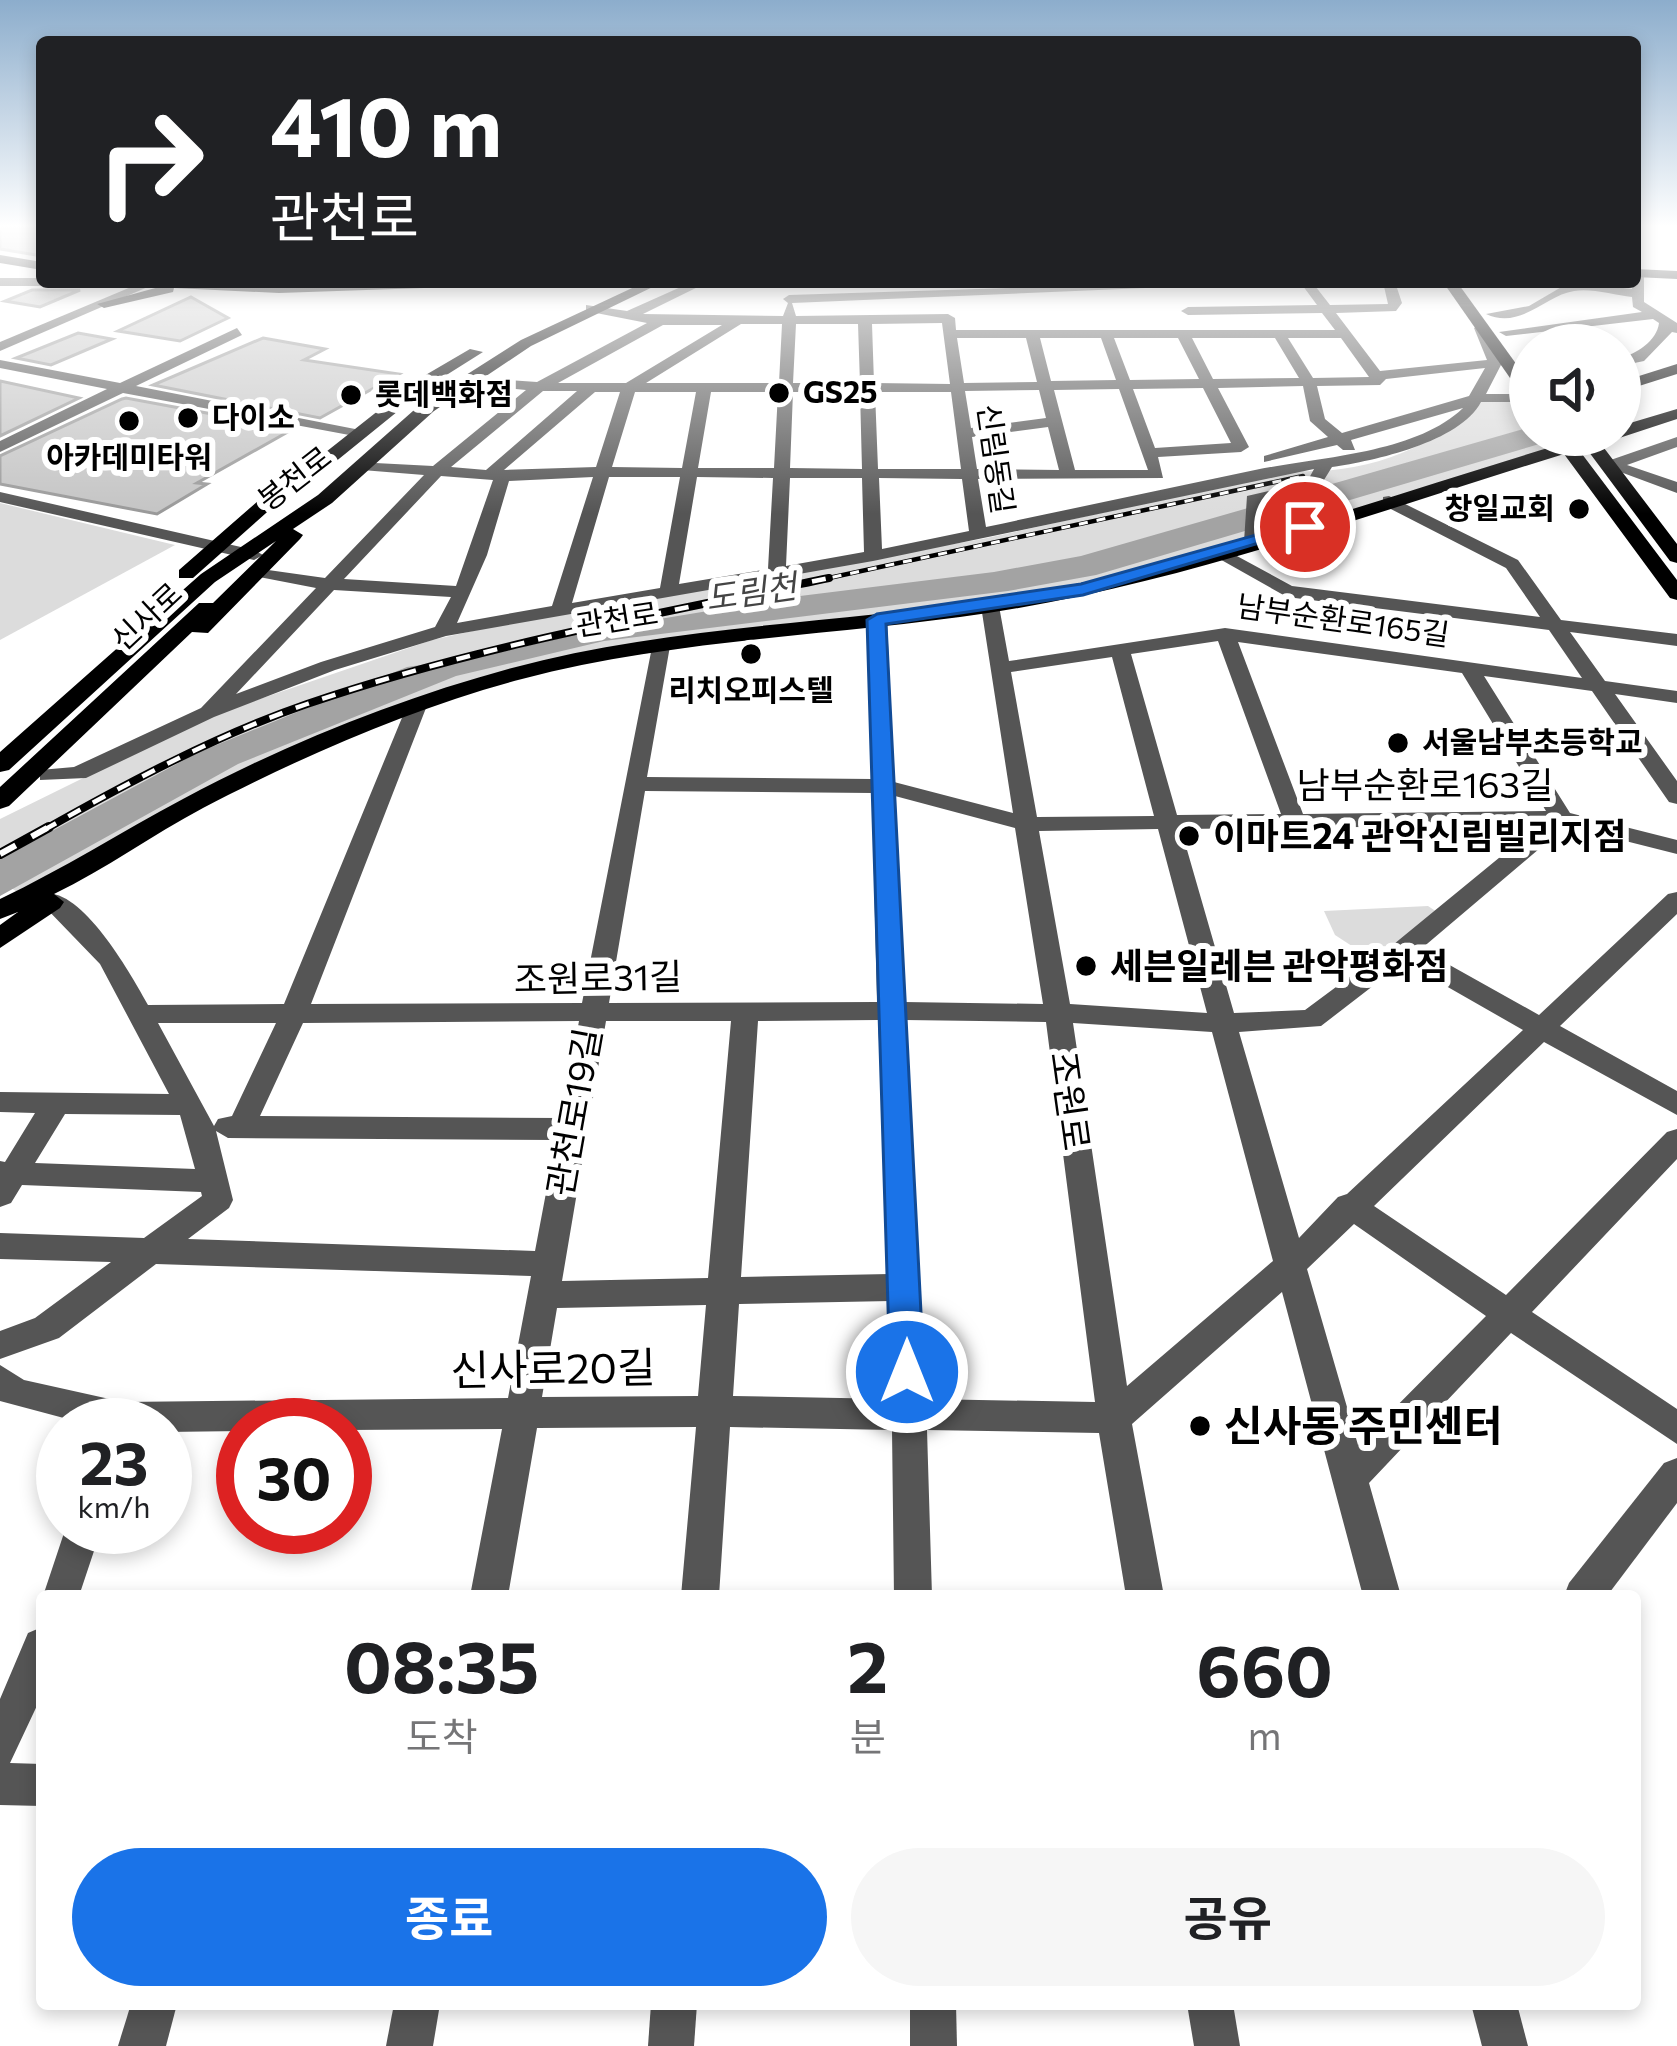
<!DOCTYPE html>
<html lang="ko">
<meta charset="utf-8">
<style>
body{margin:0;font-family:Commissioner,"Noto Sans KR",sans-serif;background:#f6f6f6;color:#202124;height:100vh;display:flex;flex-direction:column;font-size:45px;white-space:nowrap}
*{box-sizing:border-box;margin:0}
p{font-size:39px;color:#757577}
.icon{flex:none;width:66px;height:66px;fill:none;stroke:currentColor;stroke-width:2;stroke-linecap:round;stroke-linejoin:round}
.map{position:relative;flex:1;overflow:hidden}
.panel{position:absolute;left:36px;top:1590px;width:1605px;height:420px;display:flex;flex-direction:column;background:#fff;border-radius:12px;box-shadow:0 6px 18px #0003}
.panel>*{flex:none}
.guide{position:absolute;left:36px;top:36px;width:1605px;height:252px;border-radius:12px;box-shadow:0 6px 18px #0003;background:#202124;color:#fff;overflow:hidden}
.tools{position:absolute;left:1509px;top:324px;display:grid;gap:24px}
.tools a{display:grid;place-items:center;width:132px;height:132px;border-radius:50%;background:#fff;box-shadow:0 6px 18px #0003;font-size:60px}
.speed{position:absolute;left:36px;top:1398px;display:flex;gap:24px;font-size:60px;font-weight:700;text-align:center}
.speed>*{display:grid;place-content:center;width:156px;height:156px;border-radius:50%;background:#fff;box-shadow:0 6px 18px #0003;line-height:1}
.speed small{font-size:30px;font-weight:400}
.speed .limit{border:18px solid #d22;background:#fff;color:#111}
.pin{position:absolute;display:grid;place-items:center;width:102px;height:102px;color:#fff;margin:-51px;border:6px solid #fff;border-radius:50%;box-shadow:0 3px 12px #0007}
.me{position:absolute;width:132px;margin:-66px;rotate:0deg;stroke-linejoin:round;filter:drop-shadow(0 0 9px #0008)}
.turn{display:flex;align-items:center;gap:42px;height:252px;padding:0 36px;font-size:54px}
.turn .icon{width:156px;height:156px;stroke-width:2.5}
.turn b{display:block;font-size:84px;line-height:102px}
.eta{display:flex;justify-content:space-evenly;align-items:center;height:204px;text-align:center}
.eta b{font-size:72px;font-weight:700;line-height:84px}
.cta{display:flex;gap:24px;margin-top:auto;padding:24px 36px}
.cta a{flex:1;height:138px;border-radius:72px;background:#1a73e8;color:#fff;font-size:48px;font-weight:700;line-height:138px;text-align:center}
.cta a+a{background:#f6f6f6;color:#202124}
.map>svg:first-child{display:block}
</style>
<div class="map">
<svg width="1677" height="2046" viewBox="0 0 1677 2046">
<rect width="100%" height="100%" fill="#fff"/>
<g fill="#dcdcdc">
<path d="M 1482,400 L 1530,400 L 1530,435 L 1605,435 L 1127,577 L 981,604 L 506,674 L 193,800 L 38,905 L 0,881 L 0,819 L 207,717 L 432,640 L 559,612 L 982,539 L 1294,471 C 1366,474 1431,450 1482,400 Z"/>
<path d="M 0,503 L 175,545 L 0,640 Z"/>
<path d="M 1428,906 L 1437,912 L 1378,963 L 1335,935 L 1324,911 Z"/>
</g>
<path fill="#a3a3a3" d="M 1530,427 L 1530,435 L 1570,435 L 1096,575 L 1008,591 L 604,641 L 456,676 L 238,764 L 0,896 L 0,859 L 197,753 L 407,667 L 484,656 L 599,629 L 792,597 L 994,572 L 1081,556 Z"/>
<g fill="#c4c4c4" stroke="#999" stroke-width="3">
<path d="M 0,227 L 42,227 L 42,256 L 0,249 Z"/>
<path d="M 32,290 L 80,290 L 40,307 L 5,301 Z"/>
<path d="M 191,297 L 228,318 L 180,341 L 118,331 Z"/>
<path d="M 78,333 L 112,339 L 51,365 L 16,358 Z"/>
<path d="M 263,338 L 325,349 L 304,360 L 399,374 L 320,418 L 153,385 Z"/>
<path d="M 0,381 L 79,398 L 0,436 Z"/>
<path d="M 122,399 L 126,398 L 293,429 L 197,483 L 207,484 L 157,514 L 0,484 L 0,456 Z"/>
</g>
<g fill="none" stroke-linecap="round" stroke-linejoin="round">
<g fill="#555" fill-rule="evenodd">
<path d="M 1635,270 L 1644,273 L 1644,302 L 1677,323 L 1677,333 L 1672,332 L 1644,361 L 1620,366 L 1620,358 C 1636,354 1657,341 1659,323 L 1653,319 L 1506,336 L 1499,332 L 1642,312 L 1633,307 L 1632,297 C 1615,295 1591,288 1574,291 C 1546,295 1521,330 1486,314 L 1529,306 L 1570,282 L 1632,289 Z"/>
<path d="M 0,278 L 42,278 L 42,282 L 111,282 L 105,286 L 0,286 Z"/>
<path d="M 143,282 L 157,283 L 0,351 L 0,342 Z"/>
<path d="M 692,282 L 708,282 L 643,314 L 783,316 L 788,303 L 783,299 L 789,295 L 1198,282 L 1192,286 L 792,303 L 796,316 L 948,314 L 955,318 L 956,330 L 1335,330 L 1322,313 L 1188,315 L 1181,311 L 1188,307 L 1317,305 L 1300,282 L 1312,282 L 1330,305 L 1388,304 L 1383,282 L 1395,282 L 1402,303 L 1396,311 L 1336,313 L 1380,371 L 1487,360 L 1474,328 L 1481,324 L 1488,328 L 1502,363 L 1486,394 L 1530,394 L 1530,402 L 1481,402 C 1460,442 1374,461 1332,467 L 1319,488 L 1261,503 L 1259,546 L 1244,542 L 1247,496 L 1307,482 L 1314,469 L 873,561 L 446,636 L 335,670 L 214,717 L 86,778 L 40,780 L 40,770 L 74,767 L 201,708 L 316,588 L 254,576 L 254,568 L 325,578 L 424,475 L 362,470 L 354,465 L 356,462 L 433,466 L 526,390 L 465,384 L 460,383 L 460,377 L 537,382 L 647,323 L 586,311 L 586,305 L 627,311 ZM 942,323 L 950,384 L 874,383 L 872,324 ZM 741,324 L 782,324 L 779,383 L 646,383 ZM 796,324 L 858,324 L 860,383 L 793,383 ZM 663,325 L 722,325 L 626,383 L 558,383 ZM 957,338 L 1026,338 L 1037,382 L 964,383 ZM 1040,338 L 1101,338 L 1116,380 L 1051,381 ZM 1114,338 L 1178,338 L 1199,379 L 1130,380 ZM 1192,338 L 1275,338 L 1299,378 L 1213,379 ZM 1288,338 L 1341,338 L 1369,377 L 1313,378 ZM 1485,368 L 1469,396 L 1342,433 L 1325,419 L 1317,386 L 1380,385 L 1386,379 ZM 1303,386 L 1310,421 L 1328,437 L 1264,456 L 1264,462 L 1337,445 L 1343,450 L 1355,450 L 1351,440 L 1463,408 C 1415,454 1318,457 1255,470 C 1165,489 1075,508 986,527 L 978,479 L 1163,478 L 1158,457 L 1241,452 L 1249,447 L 1218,388 ZM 1203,388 L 1231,443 L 1155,448 L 1133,389 ZM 1119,389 L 1148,470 L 1075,470 L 1054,390 ZM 1039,390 L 1046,418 L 971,428 L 965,391 ZM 543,391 L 577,391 L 486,470 L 451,467 ZM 595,392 L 620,392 L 596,467 L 504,470 ZM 635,392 L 696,392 L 682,468 L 612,467 ZM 711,392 L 778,392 L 774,468 L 698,468 ZM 793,392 L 860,392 L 862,469 L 790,468 ZM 875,392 L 951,392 L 961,469 L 878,469 ZM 1048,427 L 1059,470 L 977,469 L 972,437 ZM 441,476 L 493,480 L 456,586 L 344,579 ZM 593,477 L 552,606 L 457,623 L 487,555 L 509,481 ZM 609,477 L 680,477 L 660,588 L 572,603 ZM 697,477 L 773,478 L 768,569 L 679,584 ZM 790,478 L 862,478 L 864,552 L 786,566 ZM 879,478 L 962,479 L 969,531 L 882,549 ZM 334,590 L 451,597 L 435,627 L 321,662 L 236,694 Z"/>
<path d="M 237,328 L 242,335 L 136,386 L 355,429 L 363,434 L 360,437 L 123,393 L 0,452 L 0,441 L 107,389 L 0,368 L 0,360 L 120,383 Z"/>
<path d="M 1677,437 L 1677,447 L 1627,465 L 1677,482 L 1677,493 L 1599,464 Z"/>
<path d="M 0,492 L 254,550 L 263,555 L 254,560 L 0,502 Z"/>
<path d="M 1389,496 L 1518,560 L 1561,620 L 1677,634 L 1677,646 L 1570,632 L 1605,681 L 1677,691 L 1677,703 L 1615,694 L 1677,781 L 1677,804 L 1669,802 L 1592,691 L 1484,676 L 1570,813 L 1677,840 L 1677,854 L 1566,826 L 1421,949 L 1539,1015 L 1668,894 L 1677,892 L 1677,914 L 1560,1026 L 1677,1091 L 1677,1115 L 1544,1042 L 1374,1206 L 1506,1295 L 1667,1132 L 1677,1129 L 1677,1159 L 1532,1312 L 1677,1409 L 1677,1444 L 1511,1333 L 1369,1483 L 1401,1596 L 1363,1596 L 1282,1292 L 1132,1424 L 1164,1596 L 1126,1596 L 1099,1433 L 927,1430 L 932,1596 L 894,1596 L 892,1430 L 730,1427 L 719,1596 L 681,1596 L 696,1427 L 537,1428 L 508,1596 L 470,1596 L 502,1429 L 345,1430 L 345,1425 L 243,1425 L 243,1431 L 165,1432 L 165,1425 L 90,1425 L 0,1401 L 0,1365 L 24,1380 L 123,1402 L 508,1398 L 531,1276 L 156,1264 L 59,1338 L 0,1359 L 0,1331 L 35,1318 L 111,1262 L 0,1259 L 0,1233 L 144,1238 L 202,1196 L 201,1192 L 22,1185 L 11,1203 L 0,1207 L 0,1161 L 5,1162 L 35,1113 L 0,1112 L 0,1092 L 169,1094 L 100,964 L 44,906 L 41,900 L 44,894 C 82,887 132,976 148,1005 L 284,1004 L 406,708 L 416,702 L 426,708 L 311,1004 L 582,1003 L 653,642 L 670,646 L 647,777 L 872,779 L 867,620 L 877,614 L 887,620 L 894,782 L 1013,813 L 981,606 L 990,600 L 999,606 L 1009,661 L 1225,628 L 1582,678 L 1549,630 L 1287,597 L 1209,553 L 1224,549 L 1292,586 L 1540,617 L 1506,568 L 1383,505 L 1383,497 ZM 1218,641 L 1281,814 L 1177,815 L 1131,654 ZM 1238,642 L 1462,673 L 1546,811 L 1303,814 ZM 1112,657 L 1154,816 L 1037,817 L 1011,672 ZM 645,791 L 872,793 L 877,1002 L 609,1003 ZM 895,796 L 1015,828 L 1043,1004 L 904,1002 ZM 1539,825 L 1394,944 L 1305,1010 L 1234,1013 L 1181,829 ZM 1158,829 L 1207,1013 L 1070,1004 L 1039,831 ZM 1404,962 L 1523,1030 L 1347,1194 L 1338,1197 L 1299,1238 L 1239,1032 L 1321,1026 ZM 878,1020 L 890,1274 L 741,1277 L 758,1021 ZM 905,1020 L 1046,1022 L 1095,1402 L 926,1399 ZM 579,1021 L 561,1118 L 260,1116 L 303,1023 ZM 606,1021 L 731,1021 L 708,1278 L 562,1281 ZM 158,1023 L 276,1023 L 232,1116 L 218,1119 L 214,1126 ZM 1073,1023 L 1212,1032 L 1273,1261 L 1127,1386 ZM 65,1114 L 180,1115 L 195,1169 L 35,1163 ZM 216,1131 L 228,1138 L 556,1140 L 535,1251 L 188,1239 L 229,1208 L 233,1200 ZM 1354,1224 L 1486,1316 L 1358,1445 L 1307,1269 ZM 891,1301 L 892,1399 L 733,1396 L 739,1304 ZM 706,1305 L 698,1396 L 542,1397 L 557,1308 Z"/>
<path d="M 1677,1458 L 1677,1503 L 1607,1596 L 1564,1596 L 1569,1583 L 1664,1463 Z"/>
<path d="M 66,1527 L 102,1527 L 79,1596 L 42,1599 Z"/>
<path d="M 42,1627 L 42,1695 L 10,1763 L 42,1764 L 42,1806 L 0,1805 L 0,1699 L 28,1633 Z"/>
<path d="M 131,2004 L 177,2004 L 166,2046 L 118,2046 Z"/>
<path d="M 394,2004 L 440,2004 L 433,2046 L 386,2046 Z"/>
<path d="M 651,2004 L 697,2004 L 694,2046 L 648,2046 Z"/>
<path d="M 910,2004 L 956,2004 L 957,2046 L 910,2046 Z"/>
<path d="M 1187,2004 L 1233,2004 L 1240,2046 L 1194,2046 Z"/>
<path d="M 1471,2004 L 1517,2004 L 1528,2046 L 1482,2046 Z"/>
</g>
<g fill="#000" fill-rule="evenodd">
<path d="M 0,255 L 42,262 L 42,270 L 0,263 Z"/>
<path d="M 1635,269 L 1677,271 L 1677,279 L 1635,277 Z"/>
<path d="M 136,282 L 489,282 L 482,286 L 279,293 L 174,288 L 173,292 L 104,308 L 97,304 L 159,287 Z"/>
<path d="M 645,282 L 663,282 L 531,346 L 434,411 L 332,503 L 293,529 L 303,535 L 300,539 L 208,633 L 192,632 L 9,806 L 0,809 L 0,787 L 199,603 L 213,603 L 276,541 L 215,582 L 9,770 L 0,772 L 0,752 L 201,574 L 318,495 L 422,403 L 521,340 Z"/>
<path d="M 1443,282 L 1457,282 L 1530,383 L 1530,400 L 1524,398 Z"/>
<path d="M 470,349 L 483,352 L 429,386 L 324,471 L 302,481 L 193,578 L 179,578 L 179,570 L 290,473 L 312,463 L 417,380 Z"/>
<path d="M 1677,364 L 1677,374 L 1620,392 L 1620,382 Z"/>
<path d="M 1677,409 L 1677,419 L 1601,444 L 1677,544 L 1677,563 L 1670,561 L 1586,448 L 1579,450 L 1677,580 L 1677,600 L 1670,598 L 1564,454 C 1375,512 1184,583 988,613 C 834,636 674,639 522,679 C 416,707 300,757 203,808 C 152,835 106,869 54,894 L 64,902 L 60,908 L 0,948 L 0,925 L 18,912 L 0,919 L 0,899 C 63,869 121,832 183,799 C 285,744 401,698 512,668 C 667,626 831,624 988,600 C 1182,571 1370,501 1558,445 L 1550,435 L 1568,435 L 1572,441 L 1579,439 L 1576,435 L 1620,435 L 1620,426 Z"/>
</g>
<g stroke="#000" stroke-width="4.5">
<path id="rail-far2" d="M 815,581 L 1303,476"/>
</g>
<g stroke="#000" stroke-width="8">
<path id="rail-far1" d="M 44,830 C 127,783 217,735 307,704 C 476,646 654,615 829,578"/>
</g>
<g stroke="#000" stroke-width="10">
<path id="rail" d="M 0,854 L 49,827"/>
</g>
<use href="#rail-far2" stroke="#fff" stroke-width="3" stroke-dasharray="9" stroke-linecap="butt"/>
<use href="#rail-far1" stroke="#fff" stroke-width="4.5" stroke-dasharray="14" stroke-linecap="butt"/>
<use href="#rail" stroke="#fff" stroke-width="6" stroke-dasharray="18" stroke-linecap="butt"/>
</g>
<linearGradient id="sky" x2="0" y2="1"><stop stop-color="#8cadcc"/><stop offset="0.44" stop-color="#fff"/><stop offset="1" stop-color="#fff" stop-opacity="0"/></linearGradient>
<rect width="1677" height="514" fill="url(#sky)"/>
<path fill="#1a73e8" stroke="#114b97" stroke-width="3" d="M 1299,523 L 1313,527 L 1083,595 L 886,624 L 924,1372 L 919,1382 L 907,1387 L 895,1382 L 890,1372 L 867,620 L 877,614 L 1081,584 Z"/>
<g fill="#000" stroke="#fff" stroke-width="4.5">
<circle cx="779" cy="393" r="12"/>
<circle cx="351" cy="395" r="12"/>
<circle cx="188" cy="418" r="12"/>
<circle cx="129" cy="421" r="12"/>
<circle cx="1579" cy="509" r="12"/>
<circle cx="751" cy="654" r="12"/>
<circle cx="1398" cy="743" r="12"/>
<circle cx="1189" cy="836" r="12"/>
<circle cx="1086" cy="966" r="12"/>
<circle cx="1200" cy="1426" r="12"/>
</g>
<g text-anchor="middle" stroke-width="12" stroke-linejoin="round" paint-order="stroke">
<g font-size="30" font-weight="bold" fill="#000" stroke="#fff" text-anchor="start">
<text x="803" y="403">GS25</text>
<text x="375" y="405">롯데백화점</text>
<text x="212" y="428">다이소</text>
<text x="129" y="468" text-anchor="middle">아카데미타워</text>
<text x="1555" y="519" text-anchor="end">창일교회</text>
<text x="751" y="701" text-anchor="middle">리치오피스텔</text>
<text x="1422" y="753">서울남부초등학교</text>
</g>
<g font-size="30" fill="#000" stroke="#fff">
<text transform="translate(995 459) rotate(82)" y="10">신림동길</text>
<text transform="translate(295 479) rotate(-38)" y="10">봉천로</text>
<text transform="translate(147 617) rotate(-43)" y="10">신사로</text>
<text transform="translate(617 620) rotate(-9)" y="10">관천로</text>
<text transform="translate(1343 621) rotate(8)" y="10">남부순환로165길</text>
</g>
<g font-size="33" font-style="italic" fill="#444" stroke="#fff">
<text transform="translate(751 592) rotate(-8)" y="12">도림천</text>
</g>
<g font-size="36" fill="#000" stroke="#fff">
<text x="1425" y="798">남부순환로163길</text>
<text transform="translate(598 978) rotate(-1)" y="13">조원로31길</text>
<text transform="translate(1070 1101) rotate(82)" y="13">조원로</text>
<text transform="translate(574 1112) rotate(-80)" y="13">관천로19길</text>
</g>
<g font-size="36" font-weight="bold" fill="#000" stroke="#fff" text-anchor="start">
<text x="1213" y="849">이마트24 관악신림빌리지점</text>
<text x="1110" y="979">세븐일레븐 관악평화점</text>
</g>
<g font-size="42" fill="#000" stroke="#fff">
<text transform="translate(553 1369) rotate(-1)" y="15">신사로20길</text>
</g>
<g font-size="42" font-weight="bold" fill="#000" stroke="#fff" text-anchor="start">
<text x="1224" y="1441">신사동 주민센터</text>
</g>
</g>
</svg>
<div class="tools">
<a><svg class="icon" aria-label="sound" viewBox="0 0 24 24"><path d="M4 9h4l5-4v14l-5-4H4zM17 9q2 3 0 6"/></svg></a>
</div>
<div class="speed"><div>23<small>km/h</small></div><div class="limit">30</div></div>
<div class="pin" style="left:1305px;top:527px;background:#d93025"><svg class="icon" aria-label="arrive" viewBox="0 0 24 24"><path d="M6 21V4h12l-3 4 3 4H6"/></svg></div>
<svg class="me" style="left:907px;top:1372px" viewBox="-20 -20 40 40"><circle r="17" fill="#1a73e8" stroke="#fff" stroke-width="3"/><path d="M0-11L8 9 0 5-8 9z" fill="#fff"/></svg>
<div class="guide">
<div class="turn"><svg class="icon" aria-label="right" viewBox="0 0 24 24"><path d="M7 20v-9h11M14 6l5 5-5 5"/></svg><div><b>410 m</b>관천로</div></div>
</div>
<section class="panel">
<div class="eta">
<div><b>08:35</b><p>도착</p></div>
<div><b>2</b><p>분</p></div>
<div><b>660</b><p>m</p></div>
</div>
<div class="cta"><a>종료</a><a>공유</a></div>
</section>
</div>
